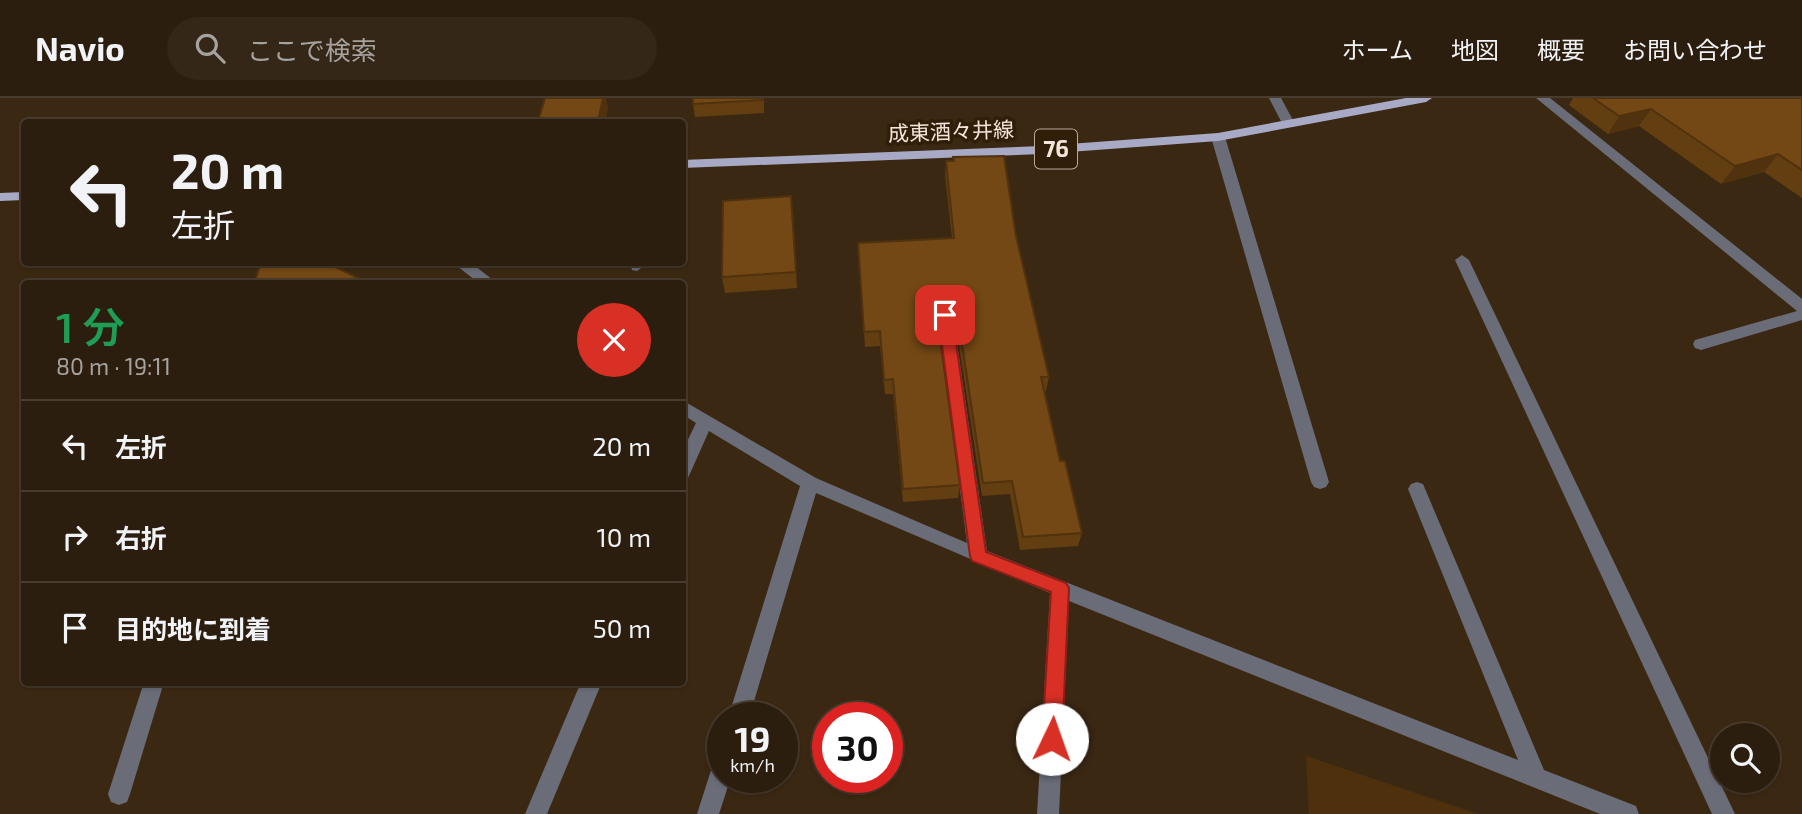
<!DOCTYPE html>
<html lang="ja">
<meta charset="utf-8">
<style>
body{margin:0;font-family:"Exo 2","Noto Sans JP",sans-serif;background:#342717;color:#f1f3f6;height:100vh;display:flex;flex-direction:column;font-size:26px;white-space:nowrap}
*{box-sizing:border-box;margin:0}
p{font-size:23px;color:#a6a29e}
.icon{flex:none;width:38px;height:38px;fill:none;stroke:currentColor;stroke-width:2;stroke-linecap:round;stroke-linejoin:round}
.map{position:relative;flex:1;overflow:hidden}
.side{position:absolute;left:21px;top:182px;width:665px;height:406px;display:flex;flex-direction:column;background:#2c1e0e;border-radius:7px;box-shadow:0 2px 5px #0004,0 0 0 2px #483c2e}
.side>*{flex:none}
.top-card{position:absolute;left:21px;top:21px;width:665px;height:147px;border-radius:7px;box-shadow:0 2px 5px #0004,0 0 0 2px #483c2e;background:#2c1e0e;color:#f1f3f6;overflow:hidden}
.fabs{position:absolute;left:1710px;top:625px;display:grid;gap:14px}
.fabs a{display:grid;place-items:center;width:70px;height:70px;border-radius:50%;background:#2c1e0e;box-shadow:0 2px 5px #0004,0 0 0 2px #483c2e;font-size:35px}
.speed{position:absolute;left:707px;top:604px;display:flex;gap:14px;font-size:35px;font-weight:700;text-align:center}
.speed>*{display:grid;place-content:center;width:91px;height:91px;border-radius:50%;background:#2c1e0e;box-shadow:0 2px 5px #0004,0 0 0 2px #483c2e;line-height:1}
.speed small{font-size:18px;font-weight:400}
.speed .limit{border:10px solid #d22;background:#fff;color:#111}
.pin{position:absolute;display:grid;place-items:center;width:60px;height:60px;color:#fff;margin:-30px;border-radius:14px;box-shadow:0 4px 10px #0006}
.me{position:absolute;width:77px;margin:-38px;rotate:3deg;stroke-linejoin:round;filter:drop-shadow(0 0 5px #0008)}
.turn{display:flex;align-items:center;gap:24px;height:147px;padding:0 35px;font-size:32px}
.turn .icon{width:91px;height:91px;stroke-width:2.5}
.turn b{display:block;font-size:49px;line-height:60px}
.round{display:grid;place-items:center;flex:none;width:74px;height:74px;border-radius:37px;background:#342717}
.headline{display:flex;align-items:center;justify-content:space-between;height:119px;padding:0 35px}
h1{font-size:42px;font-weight:600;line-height:52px;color:#1e9e55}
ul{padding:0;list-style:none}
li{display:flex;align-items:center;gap:21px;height:91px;padding:0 35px;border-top:2px solid #483c2e}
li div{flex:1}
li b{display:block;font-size:26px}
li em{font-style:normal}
header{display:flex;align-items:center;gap:42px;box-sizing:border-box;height:98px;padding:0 35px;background:#2c1e0e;border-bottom:2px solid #483c2e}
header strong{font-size:33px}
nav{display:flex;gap:38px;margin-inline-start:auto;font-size:24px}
.search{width:490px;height:63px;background:#342717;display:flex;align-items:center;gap:18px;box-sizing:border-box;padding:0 24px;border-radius:38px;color:#a6a29e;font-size:26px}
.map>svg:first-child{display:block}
</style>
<header>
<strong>Navio</strong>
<div class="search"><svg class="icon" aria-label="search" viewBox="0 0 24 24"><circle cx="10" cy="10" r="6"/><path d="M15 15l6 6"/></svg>ここで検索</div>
<nav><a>ホーム</a><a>地図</a><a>概要</a><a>お問い合わせ</a></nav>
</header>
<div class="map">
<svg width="1802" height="716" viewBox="0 0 1802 716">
<rect width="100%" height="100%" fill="#3b2813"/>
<path fill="#4f300d" d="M 1306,658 L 1478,716 L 1309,716 Z"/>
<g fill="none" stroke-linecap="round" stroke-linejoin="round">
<g fill="#6a6c78" fill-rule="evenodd">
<path d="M 1269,0 L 1281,0 L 1295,26 L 1294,29 L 1284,29 Z"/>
<path d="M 1536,0 L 1550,0 L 1802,201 L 1802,222 L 1701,252 L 1695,250 L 1693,246 L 1695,242 L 1797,213 Z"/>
<path d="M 1218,35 L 1225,39 L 1329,384 L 1326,389 L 1320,391 L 1314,389 L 1311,384 L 1211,39 Z"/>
<path d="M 1462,157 L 1469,162 L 1735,716 L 1712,716 L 1455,162 Z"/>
<path d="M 452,164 L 470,164 L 498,186 L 480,186 Z"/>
<path d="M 630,164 L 644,164 L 644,168 L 637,173 L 632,172 Z"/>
<path d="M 945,212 L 953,217 L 987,453 L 1518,662 L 1408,391 L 1411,386 L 1417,384 L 1423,386 L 1544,672 L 1636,708 L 1639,716 L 1600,716 L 1069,503 L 1059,716 L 1037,716 L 1050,495 L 816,395 L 749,620 L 728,620 L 800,388 L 709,333 L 688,380 L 682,382 L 682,354 L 696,325 L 682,316 L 682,302 L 816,380 L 967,445 L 937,217 Z"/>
<path d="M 144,584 L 164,584 L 130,696 L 127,704 L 119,707 L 111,704 L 108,696 Z"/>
<path d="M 581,584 L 602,584 L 547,716 L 525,716 Z"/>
<path d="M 723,657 L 723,679 L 731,679 L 719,716 L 697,716 L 715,660 Z"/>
</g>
<g fill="#a8aac5" fill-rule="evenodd">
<path d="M 1406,0 L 1432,0 L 1426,4 L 1218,43 L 1042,56 L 682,70 L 682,62 L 1042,48 L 1218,35 Z"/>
<path d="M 24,94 L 24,102 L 0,103 L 0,95 Z"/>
</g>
</g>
<g fill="#633e11">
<path d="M 764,0 L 764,15 L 695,19 L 693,6 Z"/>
<path d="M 1573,0 L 1802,0 L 1802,100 L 1764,74 L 1721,86 L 1639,28 L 1608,36 L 1569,7 Z"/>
<path d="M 953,59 L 1016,138 L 1049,279 L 1046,293 L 1044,293 L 1060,363 L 1082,435 L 1078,448 L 1020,452 L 1010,396 L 982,398 L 954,215 L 944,210 L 937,216 L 960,387 L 958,400 L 903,404 L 893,296 L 885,296 L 880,248 L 865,249 L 858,145 L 952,140 L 945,77 L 946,63 L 953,63 Z"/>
<path d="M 793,114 L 797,190 L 725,195 L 722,179 Z"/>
</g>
<g fill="#50320e">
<path d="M 603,0 L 606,0 L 608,9 L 606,24 L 598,24 Z"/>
<path d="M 1651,11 L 1639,28 L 1608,36 L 1619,18 Z"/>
<path d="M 1778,56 L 1764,74 L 1721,86 L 1735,68 Z"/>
<path d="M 791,98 L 793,114 L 797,190 L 796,174 Z"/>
<path d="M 944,195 L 944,210 L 934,217 L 935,203 Z"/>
</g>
<g fill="#734814" stroke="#50320e" stroke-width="2">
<path d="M 545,0 L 603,0 L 598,24 L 538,24 Z"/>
<path d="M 693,0 L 762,0 L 763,2 L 693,6 Z"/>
<path d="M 1593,0 L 1802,0 L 1802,72 L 1778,56 L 1735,68 L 1651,11 L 1619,18 Z"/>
<path d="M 1004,58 L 1016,138 L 1049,279 L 1041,279 L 1060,363 L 1065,363 L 1082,435 L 1023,439 L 1012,383 L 983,385 L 955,200 L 944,195 L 935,203 L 960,387 L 903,391 L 893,281 L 884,282 L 880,233 L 864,234 L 858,145 L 954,140 L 946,63 L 954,63 L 953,59 Z"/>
<path d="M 791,98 L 796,174 L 722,179 L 723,103 Z"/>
<path d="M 261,164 L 325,164 L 370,186 L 254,186 Z"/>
</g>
<path fill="#d93025" stroke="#8d1f18" stroke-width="2" d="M 945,212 L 952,217 L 986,454 L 1066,485 L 1069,490 L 1062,641 L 1059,647 L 1052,650 L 1045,647 L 1042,641 L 1051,494 L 972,463 L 970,458 L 938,217 Z"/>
<g text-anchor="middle" stroke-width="7" stroke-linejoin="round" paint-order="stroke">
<g font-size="21" fill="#f3e5d9" stroke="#311e09">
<text transform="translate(951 34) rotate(-2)" y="7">成東酒々井線</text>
</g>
<rect fill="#311e09" stroke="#b9a99b" stroke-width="2" x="1035" y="31.5" width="42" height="39" rx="5"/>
<g font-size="23" font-weight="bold" fill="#f3e5d9">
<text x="1056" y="59">76</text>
</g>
</g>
</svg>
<div class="fabs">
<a><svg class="icon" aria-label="search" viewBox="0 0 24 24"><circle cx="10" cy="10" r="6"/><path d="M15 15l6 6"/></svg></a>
</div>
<div class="speed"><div>19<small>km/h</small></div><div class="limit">30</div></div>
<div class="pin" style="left:945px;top:217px;background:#d93025"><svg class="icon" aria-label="arrive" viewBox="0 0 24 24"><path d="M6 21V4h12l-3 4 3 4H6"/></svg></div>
<svg class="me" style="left:1052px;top:641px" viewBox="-20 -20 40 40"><circle r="19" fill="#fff"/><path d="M0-13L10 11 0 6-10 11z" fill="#d93025"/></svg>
<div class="top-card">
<div class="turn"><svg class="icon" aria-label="left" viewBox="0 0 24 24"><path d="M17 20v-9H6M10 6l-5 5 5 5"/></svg><div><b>20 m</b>左折</div></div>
</div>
<section class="side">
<div class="headline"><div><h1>1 分</h1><p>80 m · 19:11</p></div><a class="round" style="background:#d93025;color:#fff"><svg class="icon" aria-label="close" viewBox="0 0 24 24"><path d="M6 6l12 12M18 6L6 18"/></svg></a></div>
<ul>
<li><svg class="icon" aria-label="left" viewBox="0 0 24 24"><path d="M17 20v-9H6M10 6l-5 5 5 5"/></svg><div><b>左折</b></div><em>20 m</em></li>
<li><svg class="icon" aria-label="right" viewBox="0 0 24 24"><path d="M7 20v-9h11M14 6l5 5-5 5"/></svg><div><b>右折</b></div><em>10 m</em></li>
<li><svg class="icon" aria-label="arrive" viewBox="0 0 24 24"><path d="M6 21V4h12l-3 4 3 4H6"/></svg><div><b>目的地に到着</b></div><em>50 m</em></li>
</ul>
</section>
</div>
